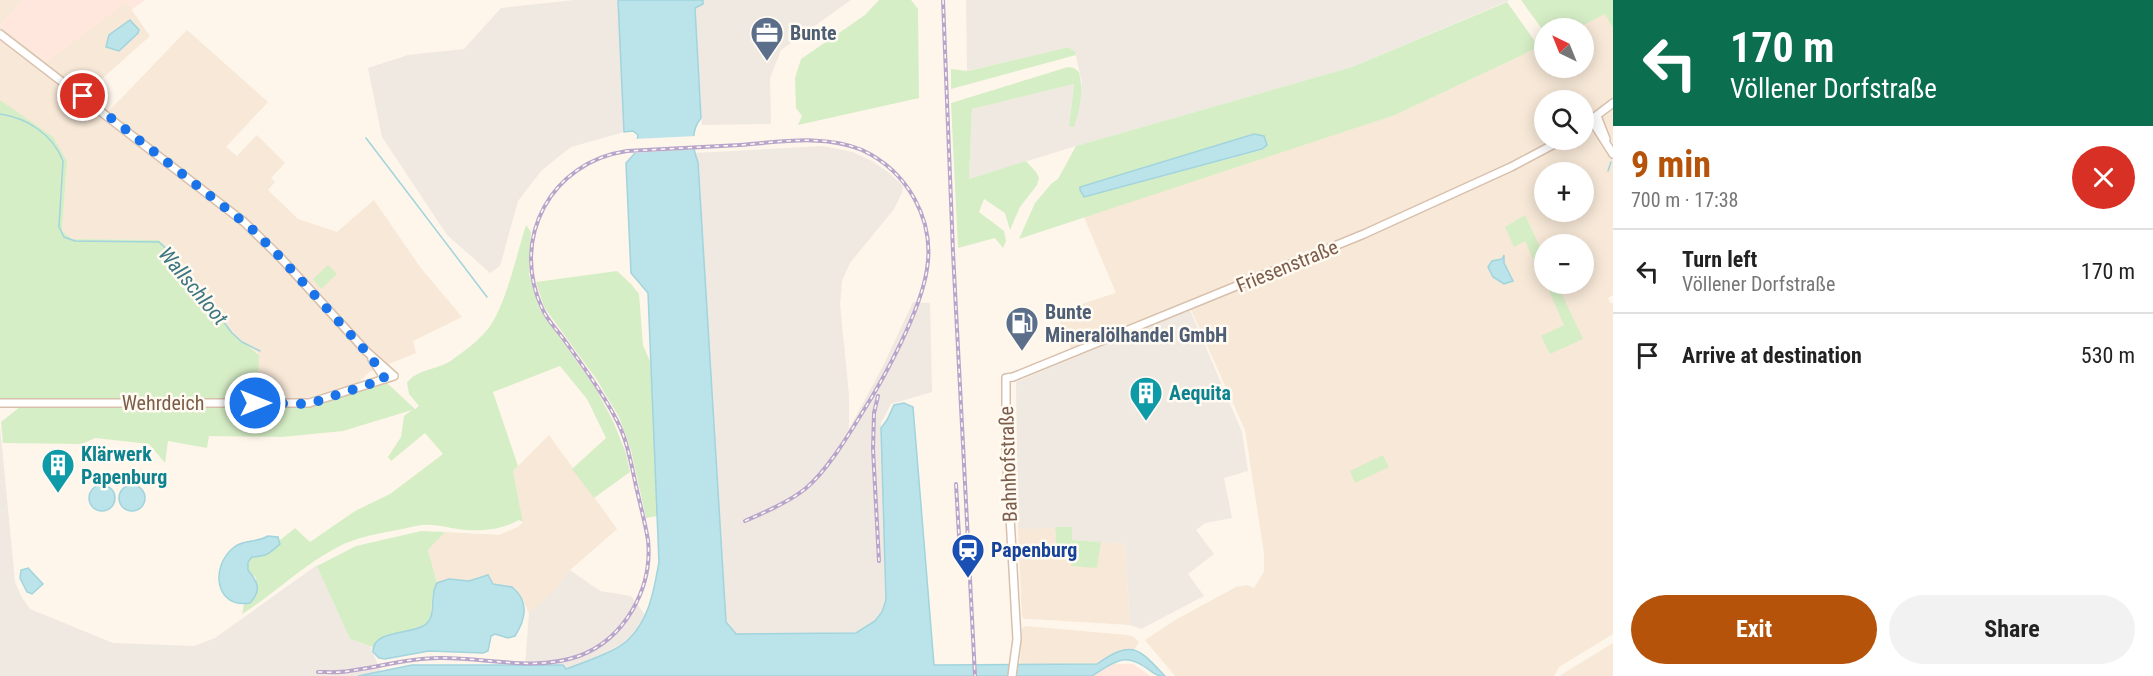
<!DOCTYPE html>
<meta charset="utf-8">
<style>
body{margin:0;font-family:"Roboto Condensed",sans-serif;background:#f2f2f2;color:#222;height:100vh;display:flex;flex-direction:column;font-size:22px;white-space:nowrap}
*{box-sizing:border-box;margin:0}
p{font-size:20px;color:#767676}
.icon{flex:none;width:33px;height:33px;fill:none;stroke:currentColor;stroke-width:2;stroke-linecap:round;stroke-linejoin:round}
.map{position:relative;flex:1;overflow:hidden}
.details{display:flex;flex-direction:column;background:#fff;width:540px}
.details>*{flex:none}
.banner{background:#0b6e4f;color:#fff;overflow:hidden}
.needle{width:39px;rotate:317deg}
.buttons{position:absolute;left:1534px;top:18px;display:grid;gap:12px}
.buttons a{display:grid;place-items:center;width:60px;height:60px;border-radius:50%;background:#fff;box-shadow:0 3px 15px #0003;font-size:30px}
.pin{position:absolute;display:grid;place-items:center;width:51px;height:51px;color:#fff;margin:-26px;border:3px solid #fff;border-radius:50%;box-shadow:0 2px 6px #0007}
.me{position:absolute;width:66px;margin:-33px;rotate:90deg;stroke-linejoin:round;filter:drop-shadow(0 0 4px #0008)}
.turn{display:flex;align-items:center;gap:21px;height:126px;padding:0 18px;font-size:27px}
.turn .icon{width:78px;height:78px;stroke-width:2.5}
.turn b{display:block;font-size:42px;line-height:51px}
.round{display:grid;place-items:center;flex:none;width:63px;height:63px;border-radius:32px;background:#f2f2f2}
.headline{display:flex;align-items:center;justify-content:space-between;height:102px;padding:0 18px}
h1{font-size:36px;font-weight:700;line-height:45px;color:#b45309}
.primary-button{display:flex;gap:12px;margin-top:auto;padding:12px 18px}
.primary-button a{flex:1;height:69px;border-radius:36px;background:#b45309;color:#fff;font-size:24px;font-weight:700;line-height:69px;text-align:center}
.primary-button a+a{background:#f2f2f2;color:#222}
ul{padding:0;list-style:none}
li{display:flex;align-items:center;gap:18px;height:84px;padding:0 18px;border-top:2px solid #e0e0e0}
li div{flex:1}
li b{display:block;font-size:22px}
li em{font-style:normal}
main{display:flex;flex:1;min-height:0}
.map>svg:first-child{display:block}
</style>
<main>
<div class="map">
<svg width="1613" height="676" viewBox="0 0 1613 676">
<rect width="100%" height="100%" fill="#fef6ea"/>
<g fill="#f7e8d7" fill-rule="evenodd">
<path d="M 0,0 L 23,0 L 0,25 Z"/>
<path d="M 126,2 L 150,36 L 85,94 L 109,111 L 187,30 L 268,102 L 226,147 L 237,156 L 257,135 L 285,163 L 271,178 L 275,182 L 268,190 L 298,219 L 337,232 L 374,200 L 420,267 L 462,317 L 413,341 L 416,353 L 369,372 L 359,382 L 302,399 L 258,398 L 259,354 L 237,337 L 199,299 L 178,259 L 159,240 L 72,239 L 62,231 L 67,161 L 16,112 L 0,100 L 0,25 L 46,62 Z"/>
<path d="M 1606,13 L 1613,28 L 1613,295 L 1608,298 L 1610,303 L 1613,303 L 1613,634 L 1559,667 L 1554,676 L 1175,676 L 1145,640 L 1177,619 L 1236,587 L 1247,585 L 1254,588 L 1264,572 L 1264,553 L 1245,430 L 1188,303 L 1071,349 L 1058,317 L 1061,315 L 1059,311 L 1116,293 L 1084,217 L 1395,115 L 1545,44 L 1545,68 L 1584,68 L 1584,28 L 1578,28 ZM 1545,100 L 1584,100 L 1584,140 L 1545,140 ZM 1545,172 L 1584,172 L 1584,212 L 1545,212 ZM 1545,244 L 1584,244 L 1584,284 L 1545,284 Z"/>
<path d="M 549,435 L 617,529 L 570,570 L 553,593 L 529,613 L 523,600 L 512,587 L 493,584 L 481,576 L 469,581 L 449,579 L 437,583 L 428,550 L 445,532 L 499,535 L 518,527 L 523,522 L 513,471 Z"/>
<path d="M 1055,527 L 1057,554 L 1070,552 L 1071,566 L 1097,567 L 1101,542 L 1125,544 L 1130,625 L 1032,619 L 1024,619 L 1022,616 L 1018,529 Z"/>
<path d="M 1025,626 L 1127,635 L 1134,637 L 1139,642 L 1134,650 L 1129,649 L 1108,657 L 1098,664 L 1020,665 L 1022,629 Z"/>
<path d="M 1613,643 L 1613,676 L 1560,676 L 1561,675 Z"/>
</g>
<g fill="#ffe7dd">
<path d="M 23,0 L 145,0 L 131,10 L 126,2 L 46,62 L 0,25 Z"/>
<path d="M 1115,661 L 1117,664 L 1133,664 L 1150,676 L 1092,676 Z"/>
</g>
<g fill="#efe9e2">
<path d="M 574,0 L 618,0 L 624,132 L 571,147 L 542,170 L 518,201 L 500,266 L 490,273 L 447,235 L 382,137 L 368,68 L 408,55 L 464,49 L 501,8 Z"/>
<path d="M 703,0 L 851,0 L 781,50 L 770,78 L 771,124 L 702,125 L 695,7 L 703,4 Z"/>
<path d="M 966,0 L 1510,0 L 1352,67 L 1076,146 L 969,179 L 972,109 L 1074,84 L 1069,125 L 1082,83 L 1075,52 L 1069,47 L 967,71 Z"/>
<path d="M 823,146 L 853,152 L 872,161 L 888,172 L 903,186 L 902,193 L 894,209 L 850,263 L 842,281 L 840,304 L 849,395 L 849,429 L 883,366 L 913,302 L 930,303 L 932,392 L 891,404 L 881,423 L 886,600 L 882,612 L 875,621 L 856,633 L 736,634 L 726,621 L 698,162 L 694,153 Z"/>
<path d="M 1190,310 L 1242,432 L 1248,471 L 1224,478 L 1232,518 L 1205,523 L 1196,530 L 1214,554 L 1188,574 L 1204,596 L 1141,629 L 1130,625 L 1125,544 L 1071,540 L 1072,527 L 1018,529 L 1016,382 Z"/>
<path d="M 0,426 L 15,582 L 21,596 L 30,609 L 113,643 L 194,646 L 215,638 L 317,565 L 350,639 L 370,646 L 381,672 L 358,676 L 0,676 Z"/>
<path d="M 570,570 L 600,591 L 631,596 L 646,616 L 629,640 L 595,658 L 566,669 L 563,665 L 525,666 L 529,613 L 553,593 Z"/>
</g>
<g fill="#d6eec6" fill-rule="evenodd">
<path d="M 879,0 L 911,0 L 918,9 L 919,98 L 798,125 L 802,116 L 796,108 L 795,78 L 801,59 L 865,15 Z"/>
<path d="M 1521,0 L 1613,0 L 1613,28 L 1605,14 L 1578,28 L 1545,28 L 1545,33 Z"/>
<path d="M 1507,2 L 1539,47 L 1395,115 L 1019,239 L 1035,203 L 1052,183 L 1058,179 L 1076,146 L 1352,67 ZM 1254,134 L 1267,145 L 1262,150 L 1084,197 L 1080,190 L 1081,187 Z"/>
<path d="M 1069,47 L 1075,52 L 1076,55 L 951,89 L 951,69 L 968,71 Z"/>
<path d="M 1068,67 L 1074,68 L 1079,72 C 1084,92 1080,108 1074,127 L 1069,126 L 1074,84 L 972,109 L 969,179 L 1026,161 L 1036,172 L 1039,178 L 1037,185 L 1020,207 L 1010,230 L 1005,213 L 984,199 L 979,212 L 1004,231 L 1006,241 L 1003,248 L 995,238 L 958,248 L 951,103 Z"/>
<path d="M 0,100 L 53,137 L 67,161 L 62,231 L 72,239 L 159,240 L 178,259 L 199,299 L 237,337 L 259,355 L 258,398 L 250,401 L 0,400 Z"/>
<path d="M 1525,215 L 1545,258 L 1545,271 L 1540,274 L 1525,241 L 1514,247 L 1505,227 Z"/>
<path d="M 526,225 L 531,232 L 529,274 L 540,310 L 595,387 L 613,421 L 626,453 L 630,472 L 594,498 L 572,469 L 606,438 L 587,399 L 560,366 L 493,392 L 518,466 L 513,471 L 523,522 L 519,520 C 502,529 485,531 466,530 C 449,529 433,522 416,526 C 390,532 359,535 336,548 C 302,566 274,594 242,614 L 244,604 L 250,603 L 257,594 L 256,578 L 248,570 L 248,562 L 252,557 C 267,556 269,554 280,544 L 280,540 L 295,528 L 310,542 L 355,511 L 390,494 L 443,454 L 425,433 L 391,461 L 388,457 L 401,437 L 404,416 L 412,410 L 343,431 L 282,437 L 209,436 L 207,448 L 168,441 L 165,463 L 149,444 L 95,438 L 82,444 L 3,443 L 1,422 L 21,406 L 309,405 L 386,382 L 415,409 L 419,406 L 409,394 L 407,383 C 416,369 438,370 452,360 C 464,351 477,342 487,330 C 505,309 517,253 526,225 Z"/>
<path d="M 328,265 L 337,274 L 321,289 L 313,279 Z"/>
<path d="M 617,271 L 631,284 L 639,294 L 643,345 L 651,364 L 657,516 L 646,518 L 631,450 L 619,417 L 597,380 L 544,307 L 536,282 Z"/>
<path d="M 1546,284 L 1557,284 L 1583,339 L 1550,354 L 1541,336 L 1564,325 Z"/>
<path d="M 1383,455 L 1389,467 L 1355,483 L 1350,471 Z"/>
<path d="M 1055,527 L 1072,527 L 1072,540 L 1101,542 L 1097,568 L 1071,566 L 1070,553 L 1057,554 Z"/>
<path d="M 421,531 L 445,532 L 428,550 L 437,583 L 432,596 L 431,619 C 416,637 384,627 373,647 L 350,639 L 317,566 L 356,546 Z"/>
</g>
<g fill="#bbe3ea" stroke="#a1d4dd" stroke-width="1.5">
<path d="M 618,0 L 703,0 L 703,4 L 695,8 L 701,118 C 691,130 692,148 698,162 L 726,622 L 736,634 L 856,633 L 875,621 L 882,612 L 886,600 L 881,428 L 887,420 L 894,405 L 904,403 L 913,407 L 934,665 L 1097,664 C 1133,639 1138,648 1165,676 C 1156,676 1155,674 1148,669 C 1124,651 1114,662 1092,676 L 358,676 L 412,665 L 563,665 L 566,669 C 582,663 618,651 629,639 C 650,618 654,589 659,562 L 648,293 L 631,273 L 626,163 L 635,153 L 638,135 L 633,131 L 624,132 Z"/>
<path d="M 130,20 L 139,30 L 138,33 L 119,51 L 106,47 L 109,35 Z"/>
<path d="M 1254,134 L 1264,136 L 1267,145 L 1262,149 L 1084,197 L 1080,190 L 1080,187 Z"/>
<path d="M 1504,255 L 1504,263 L 1513,281 L 1504,284 L 1493,277 L 1488,267 L 1492,261 L 1502,259 Z"/>
<circle cx="102" cy="498" r="13"/>
<circle cx="132" cy="498" r="13"/>
<path d="M 268,536 L 278,537 L 280,544 C 269,554 267,556 252,557 L 248,562 L 248,570 C 258,582 262,590 250,603 C 215,609 210,567 233,548 C 243,539 257,543 268,536 Z"/>
<path d="M 28,568 L 43,584 L 32,594 L 27,592 L 20,578 L 21,570 Z"/>
<path d="M 488,575 L 493,584 L 512,587 C 529,601 526,619 515,636 L 508,638 L 495,634 L 491,636 L 488,651 L 483,653 L 429,651 L 385,659 L 379,658 L 373,652 C 372,630 410,634 423,626 C 439,617 428,597 437,583 L 449,579 L 469,581 Z"/>
</g>
<path fill="#fef6ea" d="M 696,136 L 697,149 L 632,153 L 634,139 Z"/>
<g fill="none" stroke-linecap="round" stroke-linejoin="round">
<g stroke="#a1d4dd" stroke-width="1.5">
<path d="M 0,114 C 28,118 53,135 63,161 L 59,227 L 64,237 L 75,241 L 159,242 L 172,254 L 232,333 L 242,342 L 260,351"/>
<path d="M 366,138 L 487,297"/>
<path d="M 1608,171 L 1611,162"/>
</g>
<g stroke="#d8c0ad" stroke-width="10">
<g id="secondary">
<path d="M 0,34 L 244,222 L 279,256 L 366,351 L 394,376 L 309,403 L 0,403"/>
<path d="M 1597,116 L 1606,139"/>
<path d="M 1592,121 L 1613,154"/>
<path d="M 1584,125 L 1613,103"/>
<path d="M 372,359 L 385,379"/>
<path d="M 1012,676 L 1017,639 L 1006,447 L 1006,378 L 1013,377 L 1364,234 L 1511,167 L 1562,140"/>
</g>
</g>
<use href="#secondary" stroke="#fff" stroke-width="7"/>
<g stroke="#b9a5cb" stroke-width="4">
<g id="rail">
<path d="M 943,0 L 953,252 L 975,676"/>
<path d="M 878,396 L 874,413 L 873,449 L 879,561"/>
<path d="M 956,484 L 960,553"/>
<path d="M 318,672 C 328,672 339,673 349,671 C 380,667 408,658 439,658 C 485,657 534,672 579,656 C 625,639 653,588 648,540 C 645,522 640,504 636,486 C 631,463 627,438 615,417 C 601,390 583,366 565,341 C 558,331 547,320 542,308 C 510,238 551,162 627,151 C 665,149 702,147 740,145 C 780,142 824,134 862,150 C 907,171 935,219 927,269 C 921,310 885,377 862,413 C 848,436 826,472 805,489 C 787,503 765,512 745,521"/>
</g>
</g>
<use href="#rail" stroke="#fffaf2" stroke-width="1.5" stroke-dasharray="4.5" stroke-linecap="butt"/>
</g>
<g fill="none" stroke-linecap="round" stroke-linejoin="round">
<path stroke="#1a73e8" stroke-width="10" stroke-dasharray="0 18" d="M 83,96 L 251,228 L 279,256 L 371,357 L 385,379 L 309,404 L 255,403"/>
</g>
<defs>
<g id="office-pin" transform="scale(1.725)"><path d="M0 17L-7.5 6A9.5 9.5 0 1 1 7.5 6Z" fill="#5c6f8a" stroke="#fffaf2"/><path d="M-6-3h4V-5.5h4V-3h4V5H-6ZM-1-4.5V-3h2v-1.5ZM-6 0V1H6V0Z" fill="#fff"/></g>
<g id="fuel-pin" transform="scale(1.725)"><path d="M0 17L-7.5 6A9.5 9.5 0 1 1 7.5 6Z" fill="#5c6f8a" stroke="#fffaf2"/><path d="M-5.5-6h7V0h2V4h1.3V-2.5L3-4.5l.8-.8L6-3V5H2.5V1h-1V6h-7ZM-4.2-4.7v3.2H.2V-4.7Z" fill="#fff"/></g>
<g id="building-pin" transform="scale(1.725)"><path d="M0 17L-7.5 6A9.5 9.5 0 1 1 7.5 6Z" fill="#0f9aa8" stroke="#fffaf2"/><path d="M-4-6H4V6H1V3H-1V6H-4ZM-2.5-4.3h1.7v1.8h-1.7ZM.8-4.3h1.7v1.8H.8ZM-2.5-1h1.7V.8h-1.7ZM.8-1h1.7V.8H.8Z" fill="#fff"/></g>
<g id="station-pin" transform="scale(1.725)"><path d="M0 17L-7.5 6A9.5 9.5 0 1 1 7.5 6Z" fill="#1a4fb4" stroke="#fffaf2"/><path d="M-3-6H3Q5-6 5-4V2Q5 4 3 4L4.5 6H3L1.5 4h-3L-3 6H-4.5L-3 4Q-5 4-5 2V-4Q-5-6-3-6ZM-3.5-4v3h7v-3ZM-3.5 1v1.5H-2V1ZM2 1v1.5H3.5V1Z" fill="#fff"/></g>
</defs>
<g fill-rule="evenodd">
<use href="#office-pin" x="767" y="33"/>
<use href="#fuel-pin" x="1022" y="323"/>
<use href="#building-pin" x="1146" y="393"/>
<use href="#building-pin" x="58" y="465"/>
<use href="#station-pin" x="968" y="550"/>
</g>
<g text-anchor="middle" stroke-width="5" stroke-linejoin="round" paint-order="stroke">
<g font-size="20" font-weight="bold" fill="#4e5e75" stroke="#fffaf2" text-anchor="start">
<text x="790" y="40">Bunte</text>
<text x="1045" y="319">Bunte<tspan x="1045" dy="23">Mineralölhandel GmbH</tspan></text>
</g>
<g font-size="20" fill="#7c5c4a" stroke="#fffaf2">
<text transform="translate(1287 266) rotate(-22)" y="7">Friesenstraße</text>
<text x="163" y="410">Wehrdeich</text>
<text transform="translate(1008 464) rotate(-92)" y="7">Bahnhofstraße</text>
</g>
<g font-size="20" font-weight="bold" fill="#0d838f" stroke="#fffaf2" text-anchor="start">
<text x="1169" y="400">Aequita</text>
<text x="81" y="461">Klärwerk<tspan x="81" dy="23">Papenburg</tspan></text>
</g>
<g font-size="20" font-weight="bold" fill="#164399" stroke="#fffaf2" text-anchor="start">
<text x="991" y="557">Papenburg</text>
</g>
<g font-size="21" font-style="italic" fill="#3b7682" stroke="#fffaf2">
<text transform="translate(193 286) rotate(50)" y="7">Wallschloot</text>
</g>
</g>
</svg>
<div class="buttons">
<a><svg class="needle" viewBox="-14 -14 28 28"><path d="M0-13l5 13h-10z" fill="#e53935"/><path d="M0 13l5-13h-10z" fill="#767676"/></svg></a>
<a><svg class="icon" aria-label="search" viewBox="0 0 24 24"><circle cx="10" cy="10" r="6"/><path d="M15 15l6 6"/></svg></a>
<a>+</a>
<a>−</a>
</div>
<div class="pin" style="left:83px;top:96px;background:#d93025"><svg class="icon" aria-label="arrive" viewBox="0 0 24 24"><path d="M6 21V4h12l-3 4 3 4H6"/></svg></div>
<svg class="me" style="left:255px;top:403px" viewBox="-20 -20 40 40"><circle r="17" fill="#1a73e8" stroke="#fff" stroke-width="3"/><path d="M0-11L8 9 0 5-8 9z" fill="#fff"/></svg>
</div>
<section class="details">
<div class="banner">
<div class="turn"><svg class="icon" aria-label="left" viewBox="0 0 24 24"><path d="M17 20v-9H6M10 6l-5 5 5 5"/></svg><div><b>170 m</b>Völlener Dorfstraße</div></div>
</div>
<div class="headline"><div><h1>9 min</h1><p>700 m · 17:38</p></div><a class="round" style="background:#d93025;color:#fff"><svg class="icon" aria-label="close" viewBox="0 0 24 24"><path d="M6 6l12 12M18 6L6 18"/></svg></a></div>
<ul>
<li><svg class="icon" aria-label="left" viewBox="0 0 24 24"><path d="M17 20v-9H6M10 6l-5 5 5 5"/></svg><div><b>Turn left</b><p>Völlener Dorfstraße</p></div><em>170 m</em></li>
<li><svg class="icon" aria-label="arrive" viewBox="0 0 24 24"><path d="M6 21V4h12l-3 4 3 4H6"/></svg><div><b>Arrive at destination</b></div><em>530 m</em></li>
</ul>
<div class="primary-button"><a>Exit</a><a>Share</a></div>
</section>
</main>
